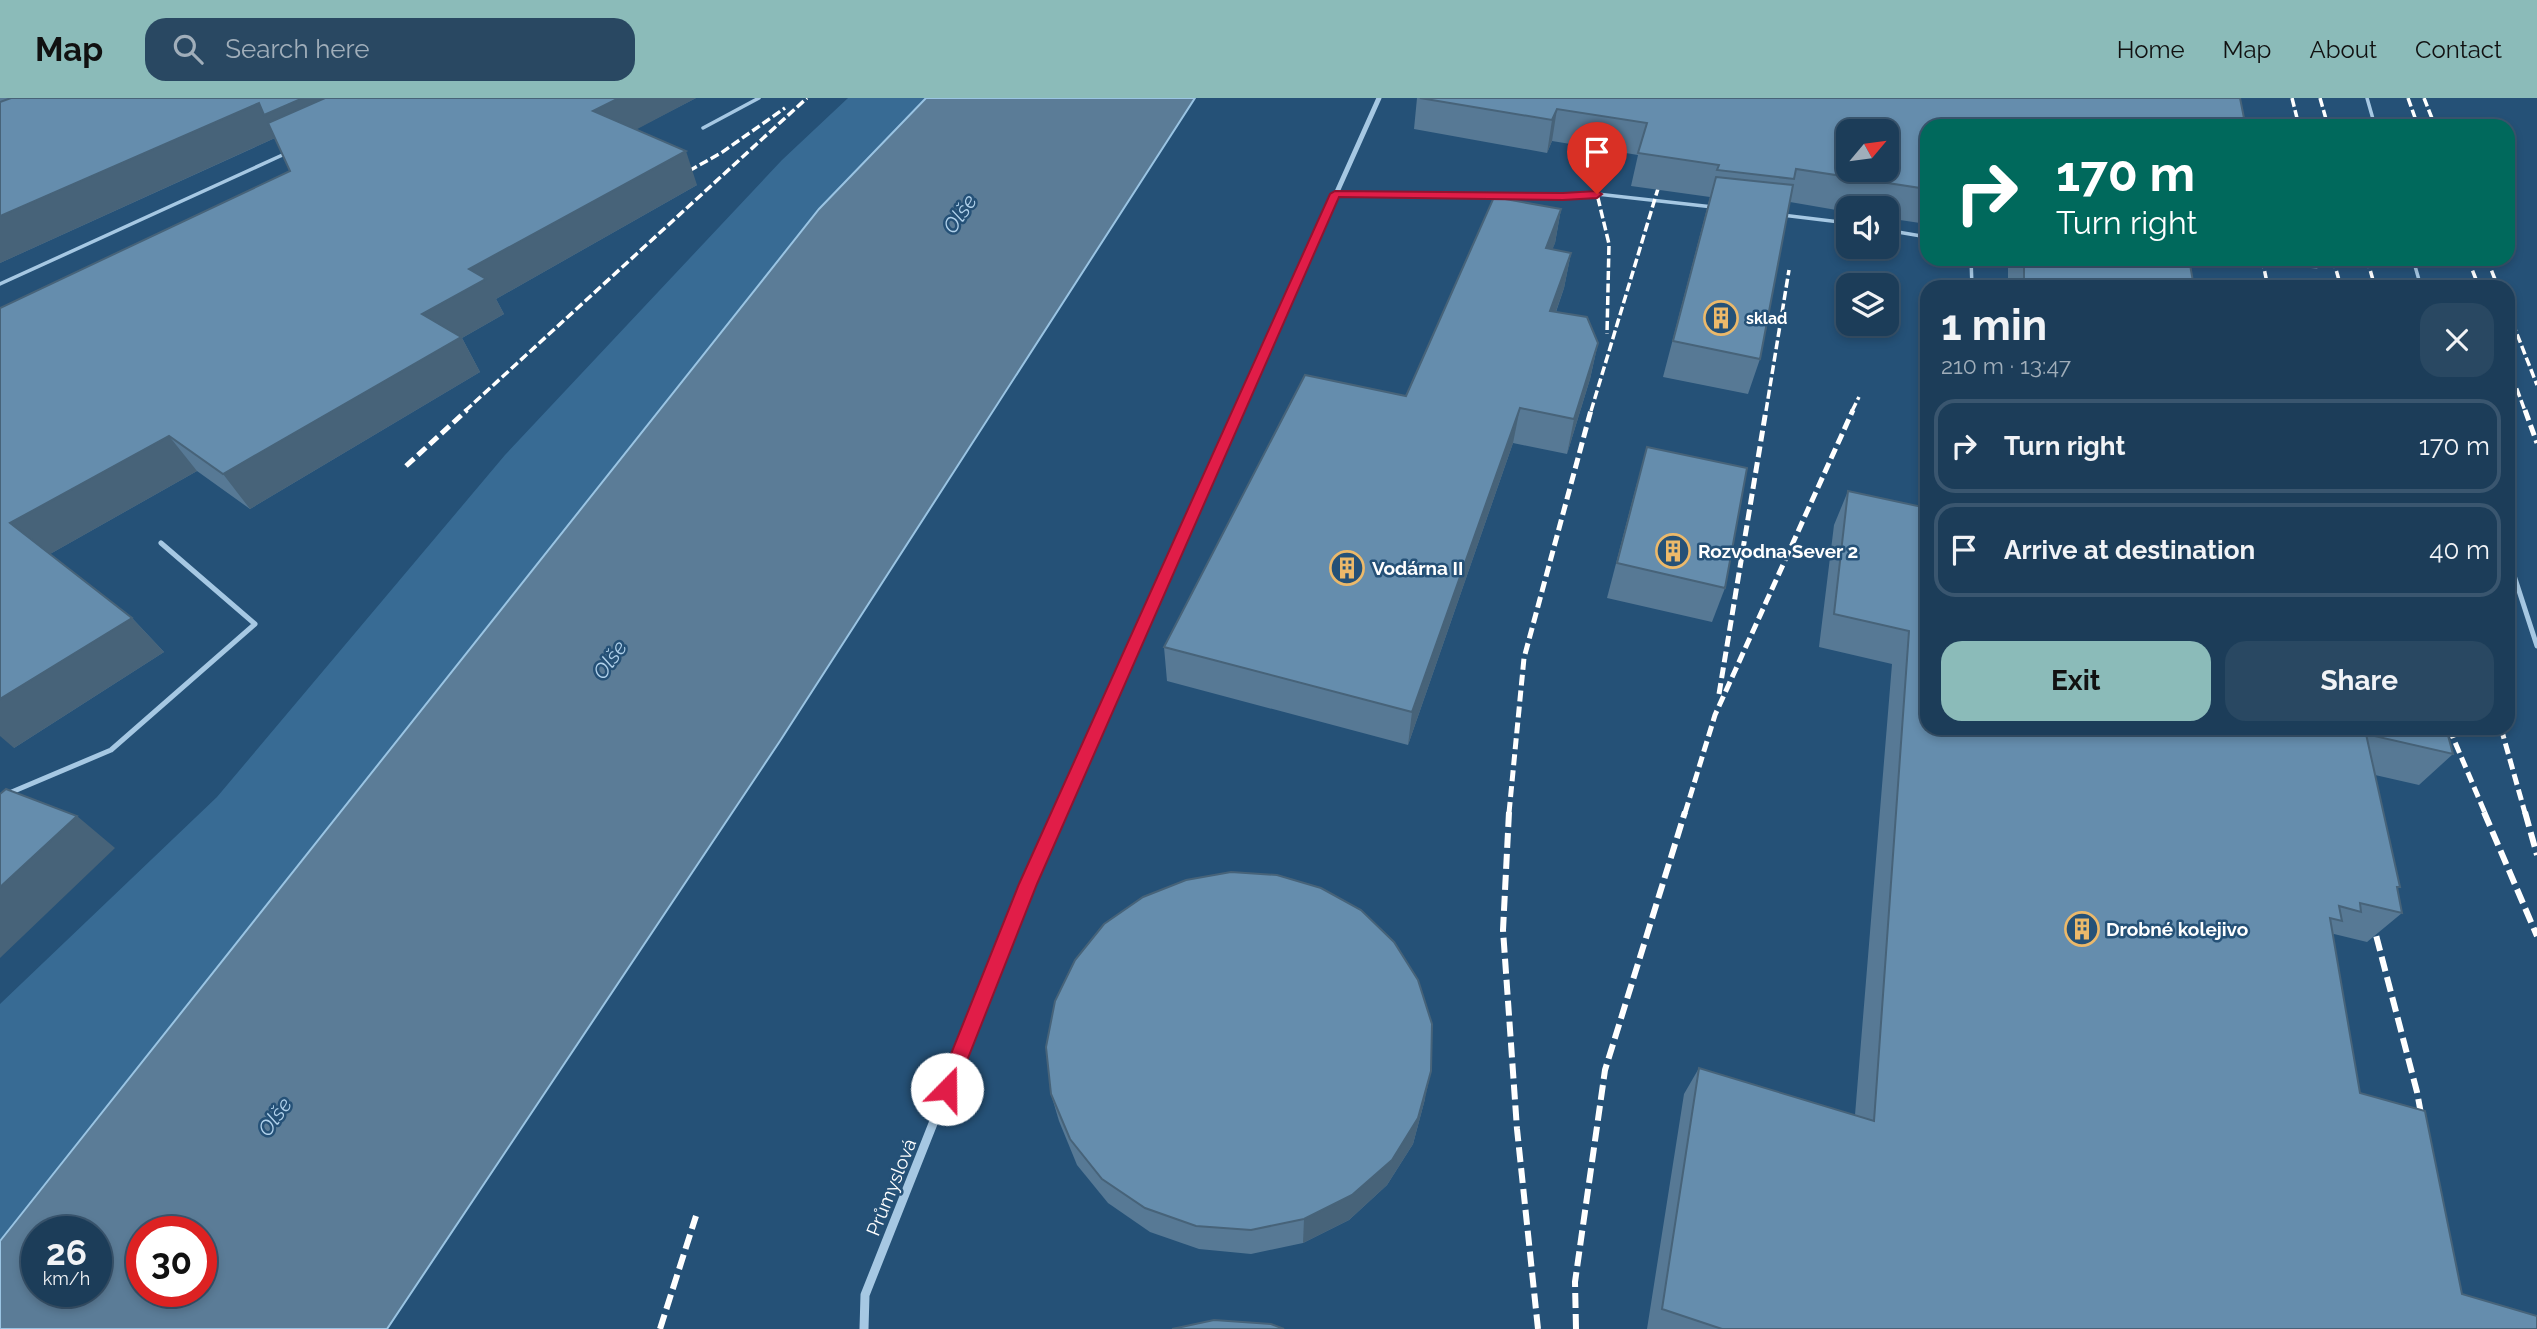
<!DOCTYPE html>
<meta charset="utf-8">
<style>
body{margin:0;font-family:Raleway,sans-serif;background:#294862;color:#f1f3f6;height:100vh;display:flex;flex-direction:column;font-size:26px;white-space:nowrap}
*{box-sizing:border-box;margin:0}
p{font-size:23px;color:#a0aeba}
.icon{flex:none;width:38px;height:38px;fill:none;stroke:currentColor;stroke-width:2;stroke-linecap:round;stroke-linejoin:round}
.map{position:relative;flex:1;overflow:hidden}
.sheet{position:absolute;left:1920px;top:182px;width:595px;height:455px;display:flex;flex-direction:column;background:#1c3d59;border-radius:21px;box-shadow:0 4px 10px #0003,0 0 0 2px #3a566f}
.sheet>*{flex:none}
.top-card{position:absolute;left:1920px;top:21px;width:595px;height:147px;border-radius:21px;box-shadow:0 4px 10px #0003,0 0 0 2px #3a566f;background:#00695c;color:#fff;overflow:hidden}
.needle{width:46px;rotate:61deg}
.tools{position:absolute;left:1836px;top:21px;display:grid;gap:14px}
.tools a{display:grid;place-items:center;width:63px;height:63px;border-radius:14px;background:#1c3d59;box-shadow:0 4px 10px #0003,0 0 0 2px #3a566f;font-size:35px}
.speed{position:absolute;left:21px;top:1118px;display:flex;gap:14px;font-size:35px;font-weight:700;text-align:center}
.speed>*{display:grid;place-content:center;width:91px;height:91px;border-radius:50%;background:#1c3d59;box-shadow:0 4px 10px #0003,0 0 0 2px #3a566f;line-height:1}
.speed small{font-size:18px;font-weight:400}
.speed .limit{border:10px solid #d22;background:#fff;color:#111}
.pin{position:absolute;display:grid;place-items:center;width:60px;height:60px;color:#fff;margin:-72px -30px;border-radius:50% 50% 50% 0;rotate:-45deg;box-shadow:0 0 7px #0007}
.pin .icon{rotate:45deg}
.me{position:absolute;width:77px;margin:-38px;rotate:22deg;stroke-linejoin:round;filter:drop-shadow(0 0 5px #0008)}
.turn{display:flex;align-items:center;gap:24px;height:147px;padding:0 21px;font-size:32px}
.turn .icon{width:91px;height:91px;stroke-width:2.5}
.turn b{display:block;font-size:49px;line-height:60px}
.round{display:grid;place-items:center;flex:none;width:74px;height:74px;border-radius:21px;background:#294862}
.head{display:flex;align-items:center;justify-content:space-between;height:119px;padding:0 21px}
h1{font-size:42px;font-weight:700;line-height:52px}
.cta{display:flex;gap:14px;margin-top:auto;padding:14px 21px}
.cta a{flex:1;height:80px;border-radius:21px;background:#8bbbb9;color:#111;font-size:28px;font-weight:700;line-height:80px;text-align:center}
.cta a+a{background:#294862;color:#f1f3f6}
ul{padding:0;list-style:none}
li{display:flex;align-items:center;gap:21px;height:94px;margin:0 14px 10px;padding:0 7px;border:4px solid #3a566f;border-radius:21px}
li div{flex:1}
li b{display:block;font-size:26px}
li em{font-style:normal}
header{display:flex;align-items:center;gap:42px;box-sizing:border-box;height:98px;padding:0 35px;background:#8bbbb9;color:#111}
header strong{font-size:33px}
nav{display:flex;gap:38px;margin-inline-start:auto;font-size:24px}
.search{width:490px;height:63px;background:#294862;display:flex;align-items:center;gap:18px;box-sizing:border-box;padding:0 24px;border-radius:21px;color:#a0aeba;font-size:26px}
.map>svg:first-child{display:block}
</style>
<header>
<strong>Map</strong>
<div class="search"><svg class="icon" aria-label="search" viewBox="0 0 24 24"><circle cx="10" cy="10" r="6"/><path d="M15 15l6 6"/></svg>Search here</div>
<nav><a>Home</a><a>Map</a><a>About</a><a>Contact</a></nav>
</header>
<div class="map">
<svg width="2537" height="1231" viewBox="0 0 2537 1231">
<rect width="100%" height="100%" fill="#255177"/>
<path fill="#386b94" d="M 848,0 L 926,0 L 819,111 L 0,1143 L 0,906 L 217,699 L 505,357 L 782,62 Z"/>
<path fill="#5b7c97" stroke="#9ac4e3" stroke-width="2" fill-rule="evenodd" d="M 926,0 L 1195,0 L 780,643 L 387,1231 L 0,1231 L 0,1143 L 819,111 ZM 37,1134 L 96,1134 L 96,1194 L 37,1194 ZM 142,1134 L 201,1134 L 201,1194 L 142,1194 Z"/>
<g fill="none" stroke-linecap="round" stroke-linejoin="round">
<g stroke="#a6c8e3" stroke-width="3.5">
<path d="M 2367,0 L 2375,28"/>
<path d="M 703,30 L 759,0"/>
<path d="M 1335,96 L 1597,96 L 1713,109"/>
<path d="M 1782,117 L 1848,125"/>
<path d="M 1886,132 L 1927,139"/>
<path d="M 1971,161 L 1972,189"/>
<path d="M 2413,161 L 2421,189"/>
<path d="M 2187,185 L 2208,189"/>
<path d="M 0,186 L 289,54"/>
</g>
<g stroke="#a6c8e3" stroke-width="5">
<path d="M 2508,459 L 2537,548"/>
<path d="M 0,699 L 111,652 L 255,526 L 161,445"/>
</g>
<path stroke="#a6c8e3" stroke-width="5" d="M 1239,313 L 1379,0"/>
<path stroke="#a6c8e3" stroke-width="6" d="M 1060,715 L 1240,312"/>
<path stroke="#a6c8e3" stroke-width="9" d="M 864,1231 L 865,1197 L 1028,786 L 1060,714"/>
<g stroke="#fff" stroke-width="3.5" stroke-dasharray="9 3.5" stroke-linecap="butt">
<path d="M 1591,0 L 1590,47 L 1597,96 L 1609,146 L 1607,236"/>
<path d="M 2292,0 L 2299,28"/>
<path d="M 2320,0 L 2328,28"/>
<path d="M 2408,0 L 2418,28"/>
<path d="M 2424,0 L 2435,28"/>
<path d="M 678,79 L 721,55 L 785,10"/>
<path d="M 2262,161 L 2268,189"/>
<path d="M 2333,161 L 2341,189"/>
<path d="M 2367,161 L 2375,189"/>
<path d="M 2468,161 L 2479,189"/>
<path d="M 2487,161 L 2498,189"/>
<path d="M 2508,213 L 2537,287"/>
<path d="M 2508,267 L 2525,313"/>
<path d="M 465,313 L 807,0"/>
<path d="M 1591,313 L 1663,74"/>
<path d="M 1766,313 L 1789,172"/>
<path d="M 1852,313 L 1859,299"/>
</g>
<g stroke="#fff" stroke-width="5" stroke-dasharray="11 5" stroke-linecap="butt">
<path d="M 2525,312 L 2537,345"/>
<path d="M 406,368 L 467,312"/>
<path d="M 1719,596 L 1766,312"/>
<path d="M 2449,630 L 2485,715"/>
<path d="M 2501,630 L 2525,715"/>
<path d="M 1509,715 L 1524,560 L 1591,312"/>
<path d="M 1685,715 L 1715,617 L 1853,312"/>
</g>
<g stroke="#fff" stroke-width="6" stroke-dasharray="15 6" stroke-linecap="butt">
<path d="M 1509,714 L 1503,832 L 1517,1031 L 1538,1231"/>
<path d="M 2484,714 L 2537,838"/>
<path d="M 2525,714 L 2537,757"/>
<path d="M 2371,818 L 2417,994 L 2424,1032"/>
<path d="M 660,1231 L 696,1118"/>
<path d="M 1576,1231 L 1575,1184 L 1605,972 L 1685,714"/>
</g>
</g>
<g fill="#577995">
<path d="M 0,0 L 696,0 L 636,31 L 697,87 L 496,201 L 504,216 L 462,240 L 480,274 L 250,411 L 197,373 L 50,456 L 132,520 L 164,554 L 14,650 L 0,210 L 290,73 L 275,40 L 0,165 Z"/>
<path d="M 1417,0 L 1927,28 L 1927,126 L 1886,120 L 1886,110 L 1848,110 L 1848,114 L 1790,104 L 1760,261 L 1748,296 L 1663,279 L 1710,99 L 1631,88 L 1638,57 L 1552,43 L 1547,55 L 1414,31 Z"/>
<path d="M 1561,111 L 1555,145 L 1552,151 L 1571,155 L 1564,190 L 1556,214 L 1598,245 L 1590,281 L 1567,356 L 1513,345 L 1408,647 L 1167,583 L 1164,549 L 1406,298 Z"/>
<path d="M 2008,161 L 2189,161 L 2194,189 L 2008,189 Z"/>
<path d="M 2255,161 L 2324,161 L 2317,171 Z"/>
<path d="M 1637,385 L 1725,490 L 1712,524 L 1607,500 Z"/>
<path d="M 1848,393 L 2446,630 L 2453,656 L 2419,687 L 2375,677 L 2400,789 L 2397,791 L 2402,815 L 2367,844 L 2334,836 L 2333,837 L 2360,995 L 2462,1196 L 2537,1231 L 1647,1231 L 1684,996 L 1699,970 L 1855,1017 L 1892,566 L 1819,549 L 1834,427 Z"/>
<path d="M 1051,996 L 1425,1001 L 1413,1046 L 1387,1087 L 1349,1122 L 1303,1145 L 1251,1156 L 1199,1151 L 1150,1134 L 1108,1105 L 1077,1067 L 1059,1023 Z"/>
</g>
<g fill="#476379">
<path d="M 303,0 L 396,0 L 277,39 L 0,165 L 0,118 L 259,5 Z"/>
<path d="M 619,0 L 696,0 L 607,47 L 593,13 Z"/>
<path d="M 1557,11 L 1552,43 L 1547,55 L 1552,22 Z"/>
<path d="M 686,53 L 697,87 L 496,201 L 504,216 L 462,240 L 480,274 L 250,411 L 223,376 L 422,216 L 469,171 Z"/>
<path d="M 1561,111 L 1555,145 L 1540,185 L 1546,150 Z"/>
<path d="M 1571,155 L 1564,190 L 1544,248 L 1550,213 Z"/>
<path d="M 1598,245 L 1590,281 L 1567,356 L 1574,321 Z"/>
<path d="M 1520,310 L 1513,345 L 1408,647 L 1412,614 Z"/>
<path d="M 169,338 L 197,373 L 43,460 L 10,425 Z"/>
<path d="M 132,520 L 164,554 L 14,650 L 0,638 L 0,601 Z"/>
<path d="M 77,718 L 115,750 L 0,860 L 0,789 Z"/>
<path d="M 1431,973 L 1425,1001 L 1413,1046 L 1387,1087 L 1349,1122 L 1303,1145 L 1304,1121 Z"/>
</g>
<g fill="#658dad" stroke="#476379" stroke-width="2" fill-rule="evenodd">
<path d="M 11,0 L 303,0 L 264,17 L 259,5 L 0,118 L 0,4 Z"/>
<path d="M 325,0 L 619,0 L 593,13 L 686,53 L 469,171 L 486,181 L 422,216 L 461,239 L 223,376 L 169,338 L 10,425 L 132,520 L 0,601 L 0,210 L 290,73 L 268,25 Z"/>
<path d="M 1420,0 L 2240,0 L 2245,25 L 2268,28 L 1927,28 L 1927,91 L 1796,71 L 1794,81 L 1717,72 L 1719,67 L 1638,55 L 1647,25 L 1557,11 L 1552,22 ZM 1848,33 L 1886,33 L 1886,72 L 1848,72 Z"/>
<path d="M 1716,79 L 1793,87 L 1760,261 L 1673,243 Z"/>
<path d="M 1494,99 L 1561,111 L 1546,150 L 1571,155 L 1550,213 L 1587,219 L 1598,245 L 1574,321 L 1520,310 L 1412,614 L 1164,549 L 1305,277 L 1406,298 Z"/>
<path d="M 2024,161 L 2189,161 L 2194,189 L 2024,189 Z"/>
<path d="M 1647,349 L 1747,370 L 1725,490 L 1617,465 Z"/>
<path d="M 1848,393 L 1927,410 L 1927,630 L 2446,630 L 2453,656 L 2366,636 L 2400,789 L 2397,789 L 2402,815 L 2360,805 L 2361,814 L 2339,808 L 2342,823 L 2330,820 L 2360,995 L 2425,1013 L 2462,1196 L 2537,1218 L 2537,1231 L 1722,1231 L 1662,1211 L 1699,970 L 1874,1023 L 1909,533 L 1834,516 Z"/>
<path d="M 6,691 L 77,718 L 0,789 L 0,696 Z"/>
<path d="M 1231,774 L 1277,777 L 1321,790 L 1361,812 L 1394,844 L 1418,882 L 1432,926 L 1431,973 L 1418,1020 L 1392,1062 L 1352,1097 L 1304,1121 L 1251,1132 L 1196,1128 L 1145,1110 L 1102,1081 L 1070,1041 L 1051,996 L 1046,949 L 1055,903 L 1075,862 L 1104,826 L 1143,799 L 1186,782 Z"/>
<path d="M 1214,1222 L 1271,1226 L 1284,1231 L 1172,1231 Z"/>
</g>
<path fill="#e11d48" stroke="#92132f" stroke-width="2" d="M 1335,93 L 1563,95 L 1597,93 L 1602,96 L 1597,100 L 1563,102 L 1339,99 L 1037,786 L 953,998 L 947,1000 L 940,998 L 937,991 L 1019,786 L 1330,96 Z"/>
<defs>
<g id="building-ring" transform="scale(1.75)"><circle r="9.5" fill="#255177" stroke="#ecb96a" stroke-width="1.5"/><path d="M-4-6H4V6H1V3H-1V6H-4ZM-2.5-4.3h1.7v1.8h-1.7ZM.8-4.3h1.7v1.8H.8ZM-2.5-1h1.7V.8h-1.7ZM.8-1h1.7V.8H.8Z" fill="#ecb96a"/></g>
</defs>
<g fill-rule="evenodd">
<use href="#building-ring" x="1721" y="220"/>
<use href="#building-ring" x="1673" y="453"/>
<use href="#building-ring" x="1347" y="470"/>
<use href="#building-ring" x="2082" y="831"/>
</g>
<g text-anchor="middle" stroke-width="5" stroke-linejoin="round" paint-order="stroke">
<g font-size="16" font-weight="bold" fill="#fff" stroke="#255177" text-anchor="start">
<text x="1746" y="226">sklad</text>
</g>
<g font-size="19" font-weight="bold" fill="#fff" stroke="#255177" text-anchor="start">
<text x="1698" y="460">Rozvodna Sever 2</text>
<text x="1372" y="477">Vodárna II</text>
<text x="2106" y="838">Drobné kolejivo</text>
</g>
<g font-size="19" fill="#fff" stroke="#255177">
<text transform="translate(891 1089) rotate(-68)" y="7">Průmyslová</text>
</g>
<g font-size="21" font-style="italic" fill="#b0d1eb" stroke="#255177">
<text transform="translate(960 116) rotate(-55)" y="7">Olše</text>
<text transform="translate(610 562) rotate(-54)" y="7">Olše</text>
<text transform="translate(275 1019) rotate(-54)" y="7">Olše</text>
</g>
</g>
</svg>
<div class="tools">
<a><svg class="needle" viewBox="-14 -14 28 28"><path d="M0-13l5 13h-10z" fill="#e53935"/><path d="M0 13l5-13h-10z" fill="#a0aeba"/></svg></a>
<a><svg class="icon" aria-label="sound" viewBox="0 0 24 24"><path d="M4 9h4l5-4v14l-5-4H4zM17 9q2 3 0 6"/></svg></a>
<a><svg class="icon" aria-label="layers" viewBox="0 0 24 24"><path d="M12 4l9 5-9 5-9-5zM3 14l9 5 9-5"/></svg></a>
</div>
<div class="speed"><div>26<small>km/h</small></div><div class="limit">30</div></div>
<div class="pin" style="left:1597px;top:96px;background:#d93025"><svg class="icon" aria-label="arrive" viewBox="0 0 24 24"><path d="M6 21V4h12l-3 4 3 4H6"/></svg></div>
<svg class="me" style="left:947px;top:991px" viewBox="-20 -20 40 40"><circle r="19" fill="#fff"/><path d="M0-13L10 11 0 6-10 11z" fill="#e11d48"/></svg>
<div class="top-card">
<div class="turn"><svg class="icon" aria-label="right" viewBox="0 0 24 24"><path d="M7 20v-9h11M14 6l5 5-5 5"/></svg><div><b>170 m</b>Turn right</div></div>
</div>
<section class="sheet">
<div class="head"><div><h1>1 min</h1><p>210 m · 13:47</p></div><a class="round"><svg class="icon" aria-label="close" viewBox="0 0 24 24"><path d="M6 6l12 12M18 6L6 18"/></svg></a></div>
<ul>
<li><svg class="icon" aria-label="right" viewBox="0 0 24 24"><path d="M7 20v-9h11M14 6l5 5-5 5"/></svg><div><b>Turn right</b></div><em>170 m</em></li>
<li><svg class="icon" aria-label="arrive" viewBox="0 0 24 24"><path d="M6 21V4h12l-3 4 3 4H6"/></svg><div><b>Arrive at destination</b></div><em>40 m</em></li>
</ul>
<div class="cta"><a>Exit</a><a>Share</a></div>
</section>
</div>
